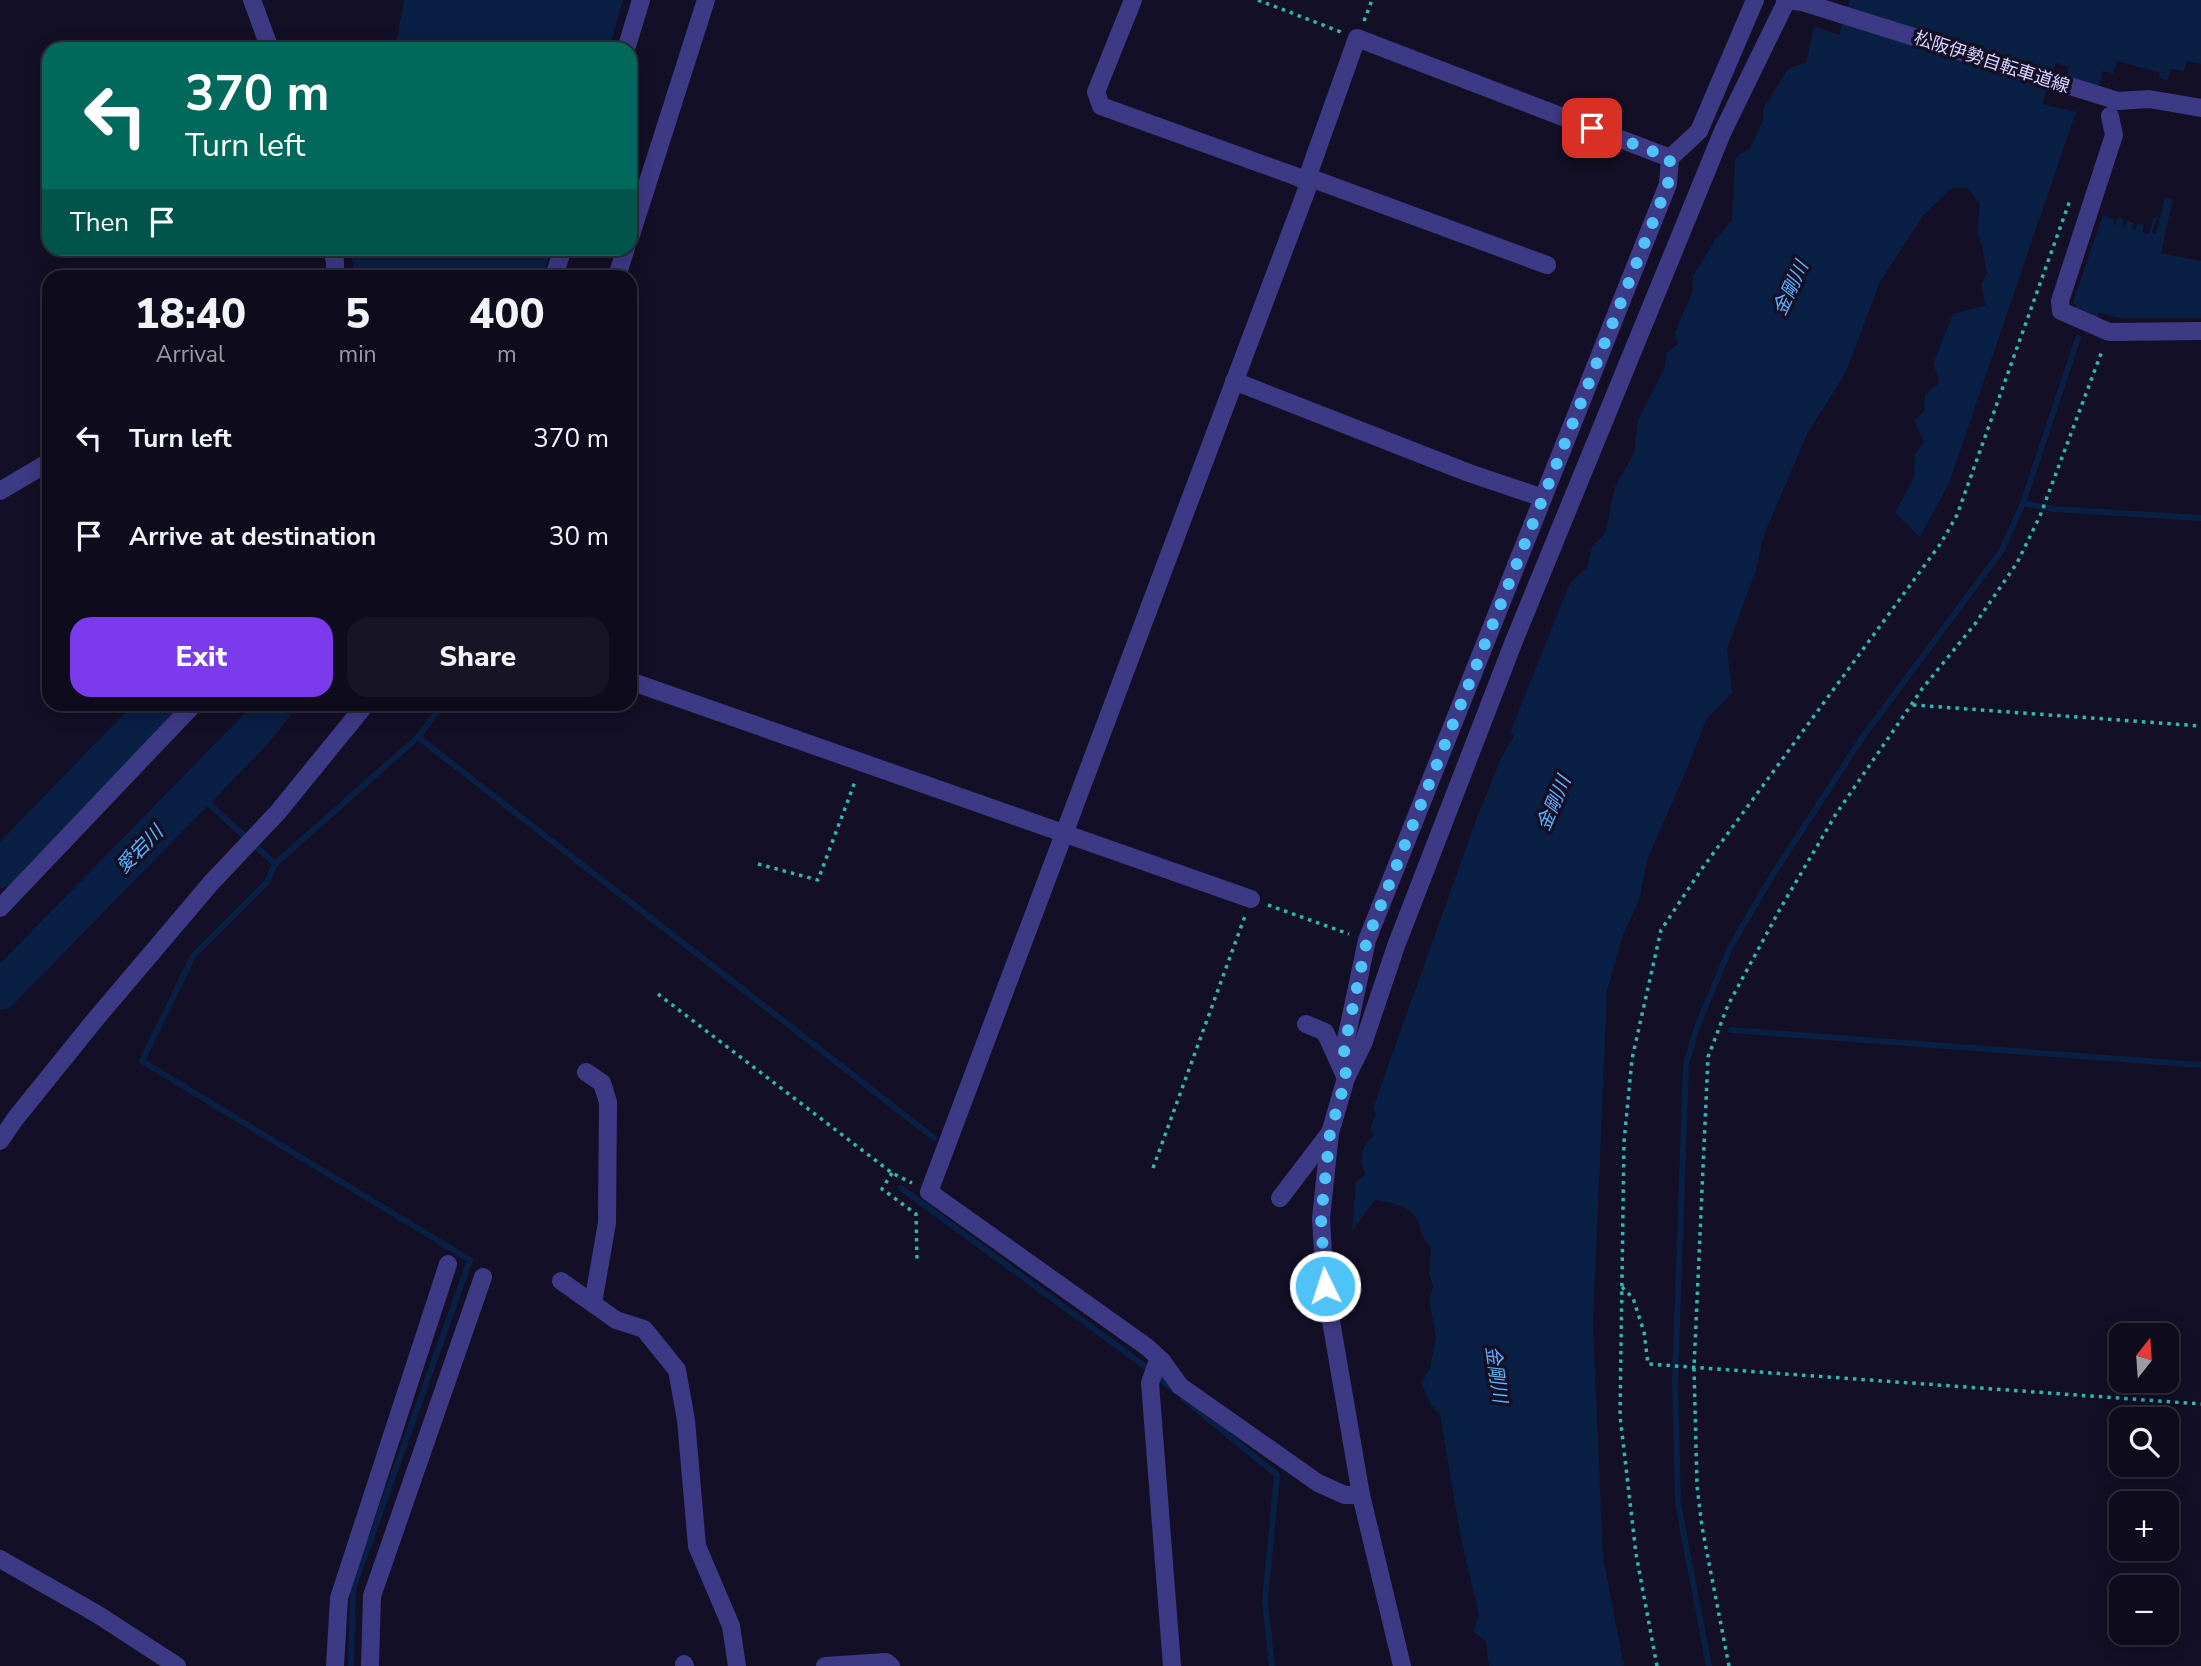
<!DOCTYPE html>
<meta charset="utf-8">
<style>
body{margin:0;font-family:"Nunito Sans","Noto Sans JP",sans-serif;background:#171425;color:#f1f3f6;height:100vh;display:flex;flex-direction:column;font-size:26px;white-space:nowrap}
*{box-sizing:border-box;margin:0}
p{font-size:23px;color:#9b9ba3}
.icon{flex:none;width:38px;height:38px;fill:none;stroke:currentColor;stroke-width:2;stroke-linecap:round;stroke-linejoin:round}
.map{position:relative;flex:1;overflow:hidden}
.drawer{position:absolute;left:42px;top:270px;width:595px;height:441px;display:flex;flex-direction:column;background:#0e0b1c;border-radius:21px;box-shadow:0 4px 18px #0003,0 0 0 2px #2e2b3b}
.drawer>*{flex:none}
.guide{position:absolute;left:42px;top:42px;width:595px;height:214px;border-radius:21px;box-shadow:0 4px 18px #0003,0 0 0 2px #2e2b3b;background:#00695c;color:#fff;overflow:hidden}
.needle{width:46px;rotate:17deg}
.tools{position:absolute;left:2109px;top:1323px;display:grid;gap:14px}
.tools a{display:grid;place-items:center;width:70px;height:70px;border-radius:14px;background:#0e0b1c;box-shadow:0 4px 18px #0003,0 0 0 2px #2e2b3b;font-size:35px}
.pin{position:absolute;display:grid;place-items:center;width:60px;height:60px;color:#fff;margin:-30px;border-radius:14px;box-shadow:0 4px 10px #0006}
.me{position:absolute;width:77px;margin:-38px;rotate:356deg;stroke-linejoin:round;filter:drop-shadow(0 0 5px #0008)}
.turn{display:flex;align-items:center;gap:24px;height:147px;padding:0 28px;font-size:32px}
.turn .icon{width:91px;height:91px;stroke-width:2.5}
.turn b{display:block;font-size:49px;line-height:60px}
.then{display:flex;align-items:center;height:66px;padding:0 28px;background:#0003;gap:14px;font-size:26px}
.eta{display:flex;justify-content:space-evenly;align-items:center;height:119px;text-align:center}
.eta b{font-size:42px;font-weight:800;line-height:49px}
.button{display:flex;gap:14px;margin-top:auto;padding:14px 28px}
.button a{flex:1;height:80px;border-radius:21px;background:#7c3aed;color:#fff;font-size:28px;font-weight:800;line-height:80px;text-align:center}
.button a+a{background:#171425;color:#f1f3f6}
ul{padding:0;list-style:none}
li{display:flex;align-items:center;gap:21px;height:98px;padding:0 28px}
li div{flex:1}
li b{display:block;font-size:26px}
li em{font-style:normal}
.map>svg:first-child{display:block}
</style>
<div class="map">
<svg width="2201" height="1666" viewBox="0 0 2201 1666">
<rect width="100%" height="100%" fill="#130f26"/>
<g fill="#0a1f44">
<path d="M 404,0 L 623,0 L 609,49 L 395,49 Z"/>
<path d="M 1850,0 L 2201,0 L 2201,64 L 2186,61 L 2184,71 L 2171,69 L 2167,80 L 2159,78 L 2160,73 L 2117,61 L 2113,74 L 2103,71 L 2099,86 L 2067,76 L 2069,67 L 2056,63 L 2042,104 L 2076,112 L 1949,483 L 1920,537 L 1895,513 L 1914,478 L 1915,454 L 1924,442 L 1914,421 L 1924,411 L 1925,394 L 1937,385 L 1939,378 L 1933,364 L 1953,314 L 1986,305 L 1981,284 L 1987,273 L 1982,245 L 1977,233 L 1980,204 L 1968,188 L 1952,188 L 1923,216 L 1880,282 L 1845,374 L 1808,432 L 1764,535 L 1756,570 L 1727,649 L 1732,693 L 1707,718 L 1684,776 L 1647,860 L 1639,901 L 1623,935 L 1607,991 L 1593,1323 L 1603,1557 L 1624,1666 L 1489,1666 L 1486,1641 L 1473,1632 L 1479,1614 L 1461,1539 L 1440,1414 L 1431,1405 L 1421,1383 L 1430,1368 L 1436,1336 L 1429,1300 L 1433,1286 L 1429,1274 L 1431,1247 C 1417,1234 1424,1231 1416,1218 C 1408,1204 1389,1203 1375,1200 L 1352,1231 L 1356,1182 L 1366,1174 C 1357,1157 1362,1146 1375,1134 L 1370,1129 L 1376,1114 L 1373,1108 L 1477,817 L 1501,758 L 1514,736 L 1510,733 L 1570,583 L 1587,567 L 1592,546 L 1605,534 L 1615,487 L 1634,453 L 1638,420 L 1664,370 L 1667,352 L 1678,344 L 1675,333 L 1693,290 L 1693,276 L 1715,240 L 1732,220 L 1735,161 L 1738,155 L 1749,150 L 1763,121 L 1763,109 L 1788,69 L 1806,62 C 1810,50 1810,39 1815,27 L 1839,35 Z"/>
<path d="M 2165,197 L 2173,200 L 2161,253 L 2201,261 L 2201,318 L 2119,318 L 2099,312 L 2096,320 L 2075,312 L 2076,306 L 2073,302 L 2103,215 L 2114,219 L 2113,224 L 2115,225 L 2118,218 L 2124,219 L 2122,226 L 2125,227 L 2127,220 L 2134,223 L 2132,229 L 2135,230 L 2138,223 L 2144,225 L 2142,232 L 2149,234 L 2154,217 L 2157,218 L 2152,233 L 2156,234 Z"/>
<path d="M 349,249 L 349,248 L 551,249 L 543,276 L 356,276 Z"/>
</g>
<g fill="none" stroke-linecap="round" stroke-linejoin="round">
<g stroke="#0a1f44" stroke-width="6">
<path d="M 2023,503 L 2053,509 L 2201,518"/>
<path d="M 443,704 L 418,737 L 934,1138"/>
<path d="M 195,791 L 275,864 L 267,882 L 193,956 L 142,1061 L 470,1260 L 353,1589 L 351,1666"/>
<path d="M 275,864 L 418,737"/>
<path d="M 1731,1030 L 2201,1065"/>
<path d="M 901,1188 L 1138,1361 L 1175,1391"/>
<path d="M 1183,1398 L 1277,1475 L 1265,1601 L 1272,1666"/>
<path d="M 1709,1666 L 1678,1504 L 1675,1381 L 1686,1064 L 1697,1027 L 1730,948 L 1770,879 L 1862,738 L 2002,550 L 2023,503 L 2078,338"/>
</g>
<g stroke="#0a1f44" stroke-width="38">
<path d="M 0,869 L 160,704"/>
<path d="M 0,991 L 255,730 L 275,704"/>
</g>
<g stroke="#2fb8b0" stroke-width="3.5" stroke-dasharray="3.5 5" stroke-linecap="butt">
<path d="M 1258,0 L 1341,32"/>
<path d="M 1364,21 L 1372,0"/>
<path d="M 1913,705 L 2201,726"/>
<path d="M 758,864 L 818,880 L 856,779"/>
<path d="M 1268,905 L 1349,934"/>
<path d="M 658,994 L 892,1173 L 912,1183"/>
<path d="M 1153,1168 L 1245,916"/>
<path d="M 892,1173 L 882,1189 L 916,1214 L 917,1260"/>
<path d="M 1622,1287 L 1633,1298 L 1644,1332 L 1648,1364 L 2201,1404"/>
<path d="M 1657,1666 L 1636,1554 L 1620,1416 L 1624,1142 L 1632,1059 L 1661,930 L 1701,870 L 1941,543 L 1957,515 L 2070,200"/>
<path d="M 1729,1666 L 1702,1527 L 1697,1486 L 1694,1368 L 1708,1057 L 1728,1005 L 1780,909 L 1836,814 L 1922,689 L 1975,624 L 2017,563 L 2040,516 L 2102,351"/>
</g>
<g stroke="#3d3a85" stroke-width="18">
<path d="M 252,0 L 270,49"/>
<path d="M 1133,0 L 1096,92 L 1101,106 L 1295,176 L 1306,181 L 1307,189 L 929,1192 L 1147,1347 L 1162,1361 L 1180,1386 L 1318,1483 L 1345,1495 L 1361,1495"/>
<path d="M 1785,0 L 1802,2 L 2118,101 L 2149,99 L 2201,108"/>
<path d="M 626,49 L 641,0"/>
<path d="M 2110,116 L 2114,135 L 2060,301 L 2061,311 L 2109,332 L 2201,331"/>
<path d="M 630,238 L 706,0"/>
<path d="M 331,248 L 335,261 L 335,276"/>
<path d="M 1547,265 L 1316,180 L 1306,181 L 1357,38 L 1670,158"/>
<path d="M 554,276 L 563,248"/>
<path d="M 617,276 L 626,248"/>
<path d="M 1234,381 L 1469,473 L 1543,498"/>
<path d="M 0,491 L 49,462"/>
<path d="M 630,681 L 1251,899"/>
<path d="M 0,908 L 194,704"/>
<path d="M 1306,1024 L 1325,1032 L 1346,1078 L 1344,1049 L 1367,940 L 1668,184 L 1670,158 L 1699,131 L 1755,0"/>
<path d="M 586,1072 L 602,1083 L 608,1102 L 607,1223 L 593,1303"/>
<path d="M 0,1141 L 15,1119 L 94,1021 L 211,883 L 278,812 L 366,704"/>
<path d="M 1280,1198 L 1329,1134"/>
<path d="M 561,1281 L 616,1320 L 644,1329 L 677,1370 L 686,1420 L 697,1546 L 731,1626 L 737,1666"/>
<path d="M 1162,1361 L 1156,1366 L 1150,1383 L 1172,1666"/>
<path d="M 0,1559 L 97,1614 L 177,1666"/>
<path d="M 684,1664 L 685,1666"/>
<path d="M 335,1666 L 339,1598 L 448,1264"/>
<path d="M 370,1666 L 372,1596 L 483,1277"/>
<path d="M 825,1666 L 886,1662 L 891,1666"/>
<path d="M 1402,1666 L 1361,1495 L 1325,1286 L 1321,1218 L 1330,1133 L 1346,1078 L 1363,1044 L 1396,946 L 1514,641 L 1723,131 L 1787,0"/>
</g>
</g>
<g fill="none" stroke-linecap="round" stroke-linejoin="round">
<path stroke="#4fc3f7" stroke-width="12" stroke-dasharray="0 21.6" d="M 1325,1286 L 1321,1218 L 1330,1133 L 1346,1078 L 1344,1049 L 1367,940 L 1668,184 L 1670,158 L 1592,128"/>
</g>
<g text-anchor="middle" stroke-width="7" stroke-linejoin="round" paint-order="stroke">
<g font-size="18" fill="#d9d4ff" stroke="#130f26">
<text transform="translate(1992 62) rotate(18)" y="6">松阪伊勢自転車道線</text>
</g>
<g font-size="19" font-style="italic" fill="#62b6ff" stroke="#130f26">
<text transform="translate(1790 288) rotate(-65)" y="7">金剛川</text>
<text transform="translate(1553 803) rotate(-67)" y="7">金剛川</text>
<text transform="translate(139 849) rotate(-46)" y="7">愛宕川</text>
<text transform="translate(1497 1374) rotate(82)" y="7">金剛川</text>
</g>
</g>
</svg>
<div class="tools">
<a><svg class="needle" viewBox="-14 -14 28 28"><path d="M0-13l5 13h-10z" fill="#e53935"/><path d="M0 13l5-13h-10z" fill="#9b9ba3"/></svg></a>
<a><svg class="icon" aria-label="search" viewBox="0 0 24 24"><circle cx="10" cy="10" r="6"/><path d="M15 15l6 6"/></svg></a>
<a>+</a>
<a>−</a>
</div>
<div class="pin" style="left:1592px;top:128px;background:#d93025"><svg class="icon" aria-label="arrive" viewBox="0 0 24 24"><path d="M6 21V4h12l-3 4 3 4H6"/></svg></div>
<svg class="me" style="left:1325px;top:1286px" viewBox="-20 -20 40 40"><circle r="17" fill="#4fc3f7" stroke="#fff" stroke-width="3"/><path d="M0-11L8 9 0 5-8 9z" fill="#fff"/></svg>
<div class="guide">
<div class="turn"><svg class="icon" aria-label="left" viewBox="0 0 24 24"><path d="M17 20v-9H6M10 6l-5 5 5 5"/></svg><div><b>370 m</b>Turn left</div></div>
<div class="then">Then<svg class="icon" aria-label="arrive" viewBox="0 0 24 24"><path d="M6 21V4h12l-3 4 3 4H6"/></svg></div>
</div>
<section class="drawer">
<div class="eta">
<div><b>18:40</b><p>Arrival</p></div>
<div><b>5</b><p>min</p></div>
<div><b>400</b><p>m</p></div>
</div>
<ul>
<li><svg class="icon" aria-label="left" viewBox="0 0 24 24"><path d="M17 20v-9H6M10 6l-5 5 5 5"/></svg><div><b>Turn left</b></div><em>370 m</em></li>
<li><svg class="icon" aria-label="arrive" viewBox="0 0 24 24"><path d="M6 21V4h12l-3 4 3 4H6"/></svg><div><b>Arrive at destination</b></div><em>30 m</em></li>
</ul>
<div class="button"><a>Exit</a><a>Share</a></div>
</section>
</div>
